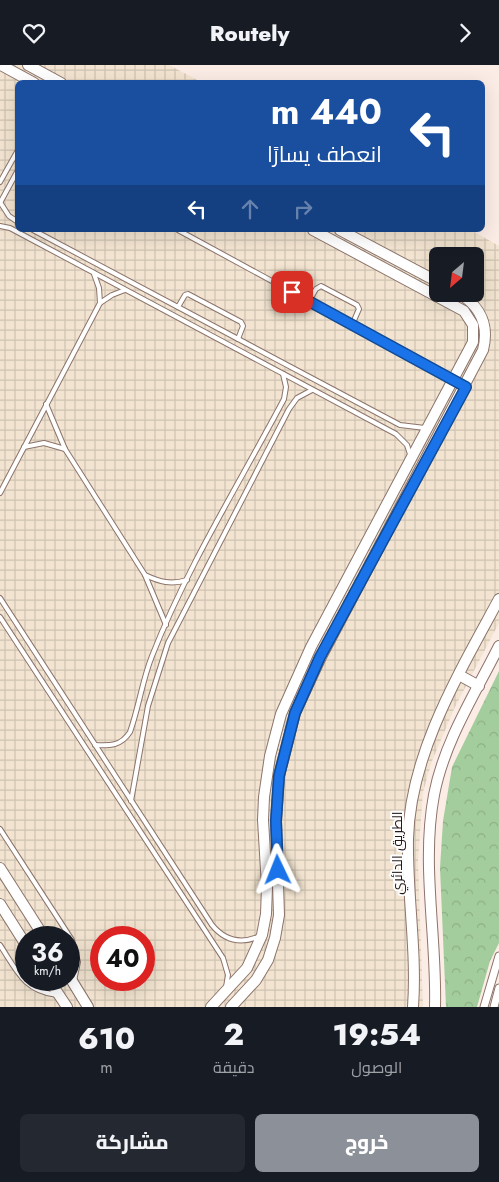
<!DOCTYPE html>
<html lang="ar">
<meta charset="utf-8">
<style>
body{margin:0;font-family:Jost,Cairo,sans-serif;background:#242831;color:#f1f3f6;direction:rtl;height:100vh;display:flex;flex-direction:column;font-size:19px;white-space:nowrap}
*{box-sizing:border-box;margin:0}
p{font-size:16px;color:#9ea1a6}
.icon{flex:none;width:28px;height:28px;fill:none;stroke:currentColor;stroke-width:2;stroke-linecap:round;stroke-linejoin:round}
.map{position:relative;height:942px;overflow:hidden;direction:ltr}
.details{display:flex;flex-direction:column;background:#171b24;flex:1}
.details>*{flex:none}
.top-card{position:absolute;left:15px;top:15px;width:470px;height:152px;border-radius:8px;box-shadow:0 5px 20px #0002;direction:rtl;background:#1a4fa0;color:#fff;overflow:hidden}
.needle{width:32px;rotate:208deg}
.controls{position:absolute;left:429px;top:182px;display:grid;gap:10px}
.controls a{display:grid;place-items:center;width:55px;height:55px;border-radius:8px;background:#171b24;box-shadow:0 5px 20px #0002;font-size:25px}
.speed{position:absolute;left:15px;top:861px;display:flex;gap:10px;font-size:25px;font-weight:700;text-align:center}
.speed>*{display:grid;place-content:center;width:65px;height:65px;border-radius:50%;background:#171b24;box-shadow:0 5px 20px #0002;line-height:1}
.speed small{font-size:12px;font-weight:400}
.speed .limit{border:8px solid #d22;background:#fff;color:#111}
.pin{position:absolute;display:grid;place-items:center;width:42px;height:42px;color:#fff;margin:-21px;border-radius:10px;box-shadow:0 2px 8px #0006}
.me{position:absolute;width:55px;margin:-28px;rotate:358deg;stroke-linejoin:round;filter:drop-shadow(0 0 4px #0008)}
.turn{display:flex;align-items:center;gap:18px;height:105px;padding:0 20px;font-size:22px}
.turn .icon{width:65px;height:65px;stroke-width:2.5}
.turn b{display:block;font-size:35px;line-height:42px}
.lanes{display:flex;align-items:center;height:48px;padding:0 20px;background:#0003;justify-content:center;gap:25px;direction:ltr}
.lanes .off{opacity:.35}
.eta{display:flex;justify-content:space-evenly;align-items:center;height:85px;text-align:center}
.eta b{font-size:30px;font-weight:800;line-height:35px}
.primary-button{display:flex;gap:10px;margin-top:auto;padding:10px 20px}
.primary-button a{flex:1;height:58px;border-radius:8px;background:#8c9099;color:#fff;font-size:20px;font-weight:800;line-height:58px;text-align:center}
.primary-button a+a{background:#242831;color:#f1f3f6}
header{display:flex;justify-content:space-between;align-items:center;height:65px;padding:0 20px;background:#171b24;font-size:22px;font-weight:800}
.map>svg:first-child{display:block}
</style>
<header><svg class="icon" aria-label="forward" viewBox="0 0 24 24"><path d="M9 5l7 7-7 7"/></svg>Routely<svg class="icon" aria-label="heart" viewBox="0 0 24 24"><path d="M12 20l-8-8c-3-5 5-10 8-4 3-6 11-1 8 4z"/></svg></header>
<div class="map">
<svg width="499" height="942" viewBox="0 0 499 942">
<defs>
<pattern id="industrial-grid" width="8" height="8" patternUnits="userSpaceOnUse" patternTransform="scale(1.25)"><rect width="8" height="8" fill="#f2e4d0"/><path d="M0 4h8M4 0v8" fill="none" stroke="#cfc3b2"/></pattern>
<pattern id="park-crowns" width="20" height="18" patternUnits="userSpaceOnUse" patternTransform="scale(1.25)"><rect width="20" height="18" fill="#a4cd9d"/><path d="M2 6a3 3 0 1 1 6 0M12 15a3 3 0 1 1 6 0" fill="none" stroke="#8daf86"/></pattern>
</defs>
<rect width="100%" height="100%" fill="#fcece6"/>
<path fill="url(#industrial-grid)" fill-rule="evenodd" d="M 0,0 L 169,0 L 201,17 L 18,18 L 18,165 L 471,165 L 499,181 L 499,558 L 455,642 L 432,696 L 423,727 L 418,796 L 423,942 L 0,942 ZM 438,191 L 475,191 L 475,229 L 438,229 ZM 26,872 L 69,872 L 69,915 L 26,915 ZM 101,872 L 144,872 L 144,915 L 101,915 Z"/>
<path fill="url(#park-crowns)" d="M 499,606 L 499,878 L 490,896 L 477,942 L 446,942 L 440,803 L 443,756 L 452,702 Z"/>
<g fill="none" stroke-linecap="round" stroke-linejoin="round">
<g stroke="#8c746b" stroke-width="6">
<g id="lane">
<path d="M 0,117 L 18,85"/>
<path d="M 0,137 L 9,151 L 18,157"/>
<path d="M 0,138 L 18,105"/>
<path d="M 0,161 L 10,163 L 396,369 L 407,380 L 410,389"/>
<path d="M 33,165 L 400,360 L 425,363"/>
<path d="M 178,165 L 452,314"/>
<path d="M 94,209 L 99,223 L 100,238"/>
<path d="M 309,236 L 316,224 L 321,221 L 357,240 L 359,244 L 352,260"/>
<path d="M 178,242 L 185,230 L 188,229 L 241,257 L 243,261 L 238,274"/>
<path d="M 46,339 L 65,384 L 145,510 L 166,560"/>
<path d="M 24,382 L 44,378 L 65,384"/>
<path d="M 0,428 L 100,238 L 112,230 L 125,225"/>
<path d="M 145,510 C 160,517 171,520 187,515"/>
<path d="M 0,533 L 212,860 C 225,876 240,879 258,872"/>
<path d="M 0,552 L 223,893 L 228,910 L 226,922"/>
<path d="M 95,680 C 110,681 121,681 130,667 C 139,642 142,616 152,591 C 187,502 239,419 284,334 L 286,322 L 283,309"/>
<path d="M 131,736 L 148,641 L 168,578 L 289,344 L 297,333 L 312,325"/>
<path d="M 0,764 L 72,875 L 78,897 L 74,916"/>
<path d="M 0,880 C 17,906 24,926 57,930"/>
</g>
</g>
<g stroke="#8c746b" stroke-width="9">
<g id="street">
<path d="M 484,942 L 499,891"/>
<path d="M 494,942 L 499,923"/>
</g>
</g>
<g stroke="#8c746b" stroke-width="12">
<g id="secondary">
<path d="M 1,0 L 34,18"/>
<path d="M 28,0 L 61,18"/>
<path d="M 340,165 L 438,217"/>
<path d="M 459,610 L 479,621"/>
<path d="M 0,803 L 44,872"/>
<path d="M 0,839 L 26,880"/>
<path d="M 69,911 L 88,942"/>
<path d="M 49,915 L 67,942"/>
<path d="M 211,942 L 247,903 L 262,870 L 266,849 L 267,822 L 263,755 L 264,732 L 270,691 L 281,649 L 311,582 L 473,277 L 473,260 L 464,246 L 313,165"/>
<path d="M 231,942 L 256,915 L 268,895 L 275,873 L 279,850 L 276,756 L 279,711 L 295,648 L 321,592 L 483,285 C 489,261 481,242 460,229"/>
<path d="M 413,942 C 417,886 407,830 408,774 C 410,689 459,608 499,534"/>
<path d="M 435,942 C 437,872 421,799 434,730 C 444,677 475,629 499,581"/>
</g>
</g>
<use href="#lane" stroke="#fff" stroke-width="4"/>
<use href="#street" stroke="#fff" stroke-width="7"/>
<use href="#secondary" stroke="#fff" stroke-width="10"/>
</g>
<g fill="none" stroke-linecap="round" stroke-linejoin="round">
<g stroke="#114b97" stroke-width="12">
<path id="route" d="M 278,805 L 276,756 L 279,711 L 295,648 L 320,592 L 466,322 L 292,227"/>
</g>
<use href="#route" stroke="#1a73e8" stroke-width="9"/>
</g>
<g text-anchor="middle" stroke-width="4" stroke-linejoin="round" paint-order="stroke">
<g font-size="14" fill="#241a17" stroke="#fdfdfd">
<text transform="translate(397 788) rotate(-90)" y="5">الطريق الدائري</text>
</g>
</g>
</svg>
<div class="controls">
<a><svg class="needle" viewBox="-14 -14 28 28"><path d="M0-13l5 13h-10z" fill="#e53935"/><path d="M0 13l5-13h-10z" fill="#9ea1a6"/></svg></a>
</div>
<div class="speed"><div>36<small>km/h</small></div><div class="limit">40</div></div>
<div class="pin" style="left:292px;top:227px;background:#d93025"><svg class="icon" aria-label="arrive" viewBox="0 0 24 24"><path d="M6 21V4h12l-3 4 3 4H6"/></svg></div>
<svg class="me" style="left:278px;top:805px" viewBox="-20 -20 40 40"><path d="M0-17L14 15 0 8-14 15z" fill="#1a73e8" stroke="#fff" stroke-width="4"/></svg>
<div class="top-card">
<div class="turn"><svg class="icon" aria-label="left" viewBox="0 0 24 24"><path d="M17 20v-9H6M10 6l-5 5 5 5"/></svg><div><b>440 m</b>انعطف يسارًا</div></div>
<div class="lanes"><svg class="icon" aria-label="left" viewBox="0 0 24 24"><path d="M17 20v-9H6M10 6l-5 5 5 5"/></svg><svg class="icon off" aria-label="ahead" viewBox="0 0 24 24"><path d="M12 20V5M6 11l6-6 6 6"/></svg><svg class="icon off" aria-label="right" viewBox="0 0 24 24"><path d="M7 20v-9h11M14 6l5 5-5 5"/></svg></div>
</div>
</div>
<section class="details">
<div class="eta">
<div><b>19:54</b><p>الوصول</p></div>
<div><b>2</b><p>دقيقة</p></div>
<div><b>610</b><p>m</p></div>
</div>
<div class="primary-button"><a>خروج</a><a>مشاركة</a></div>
</section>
